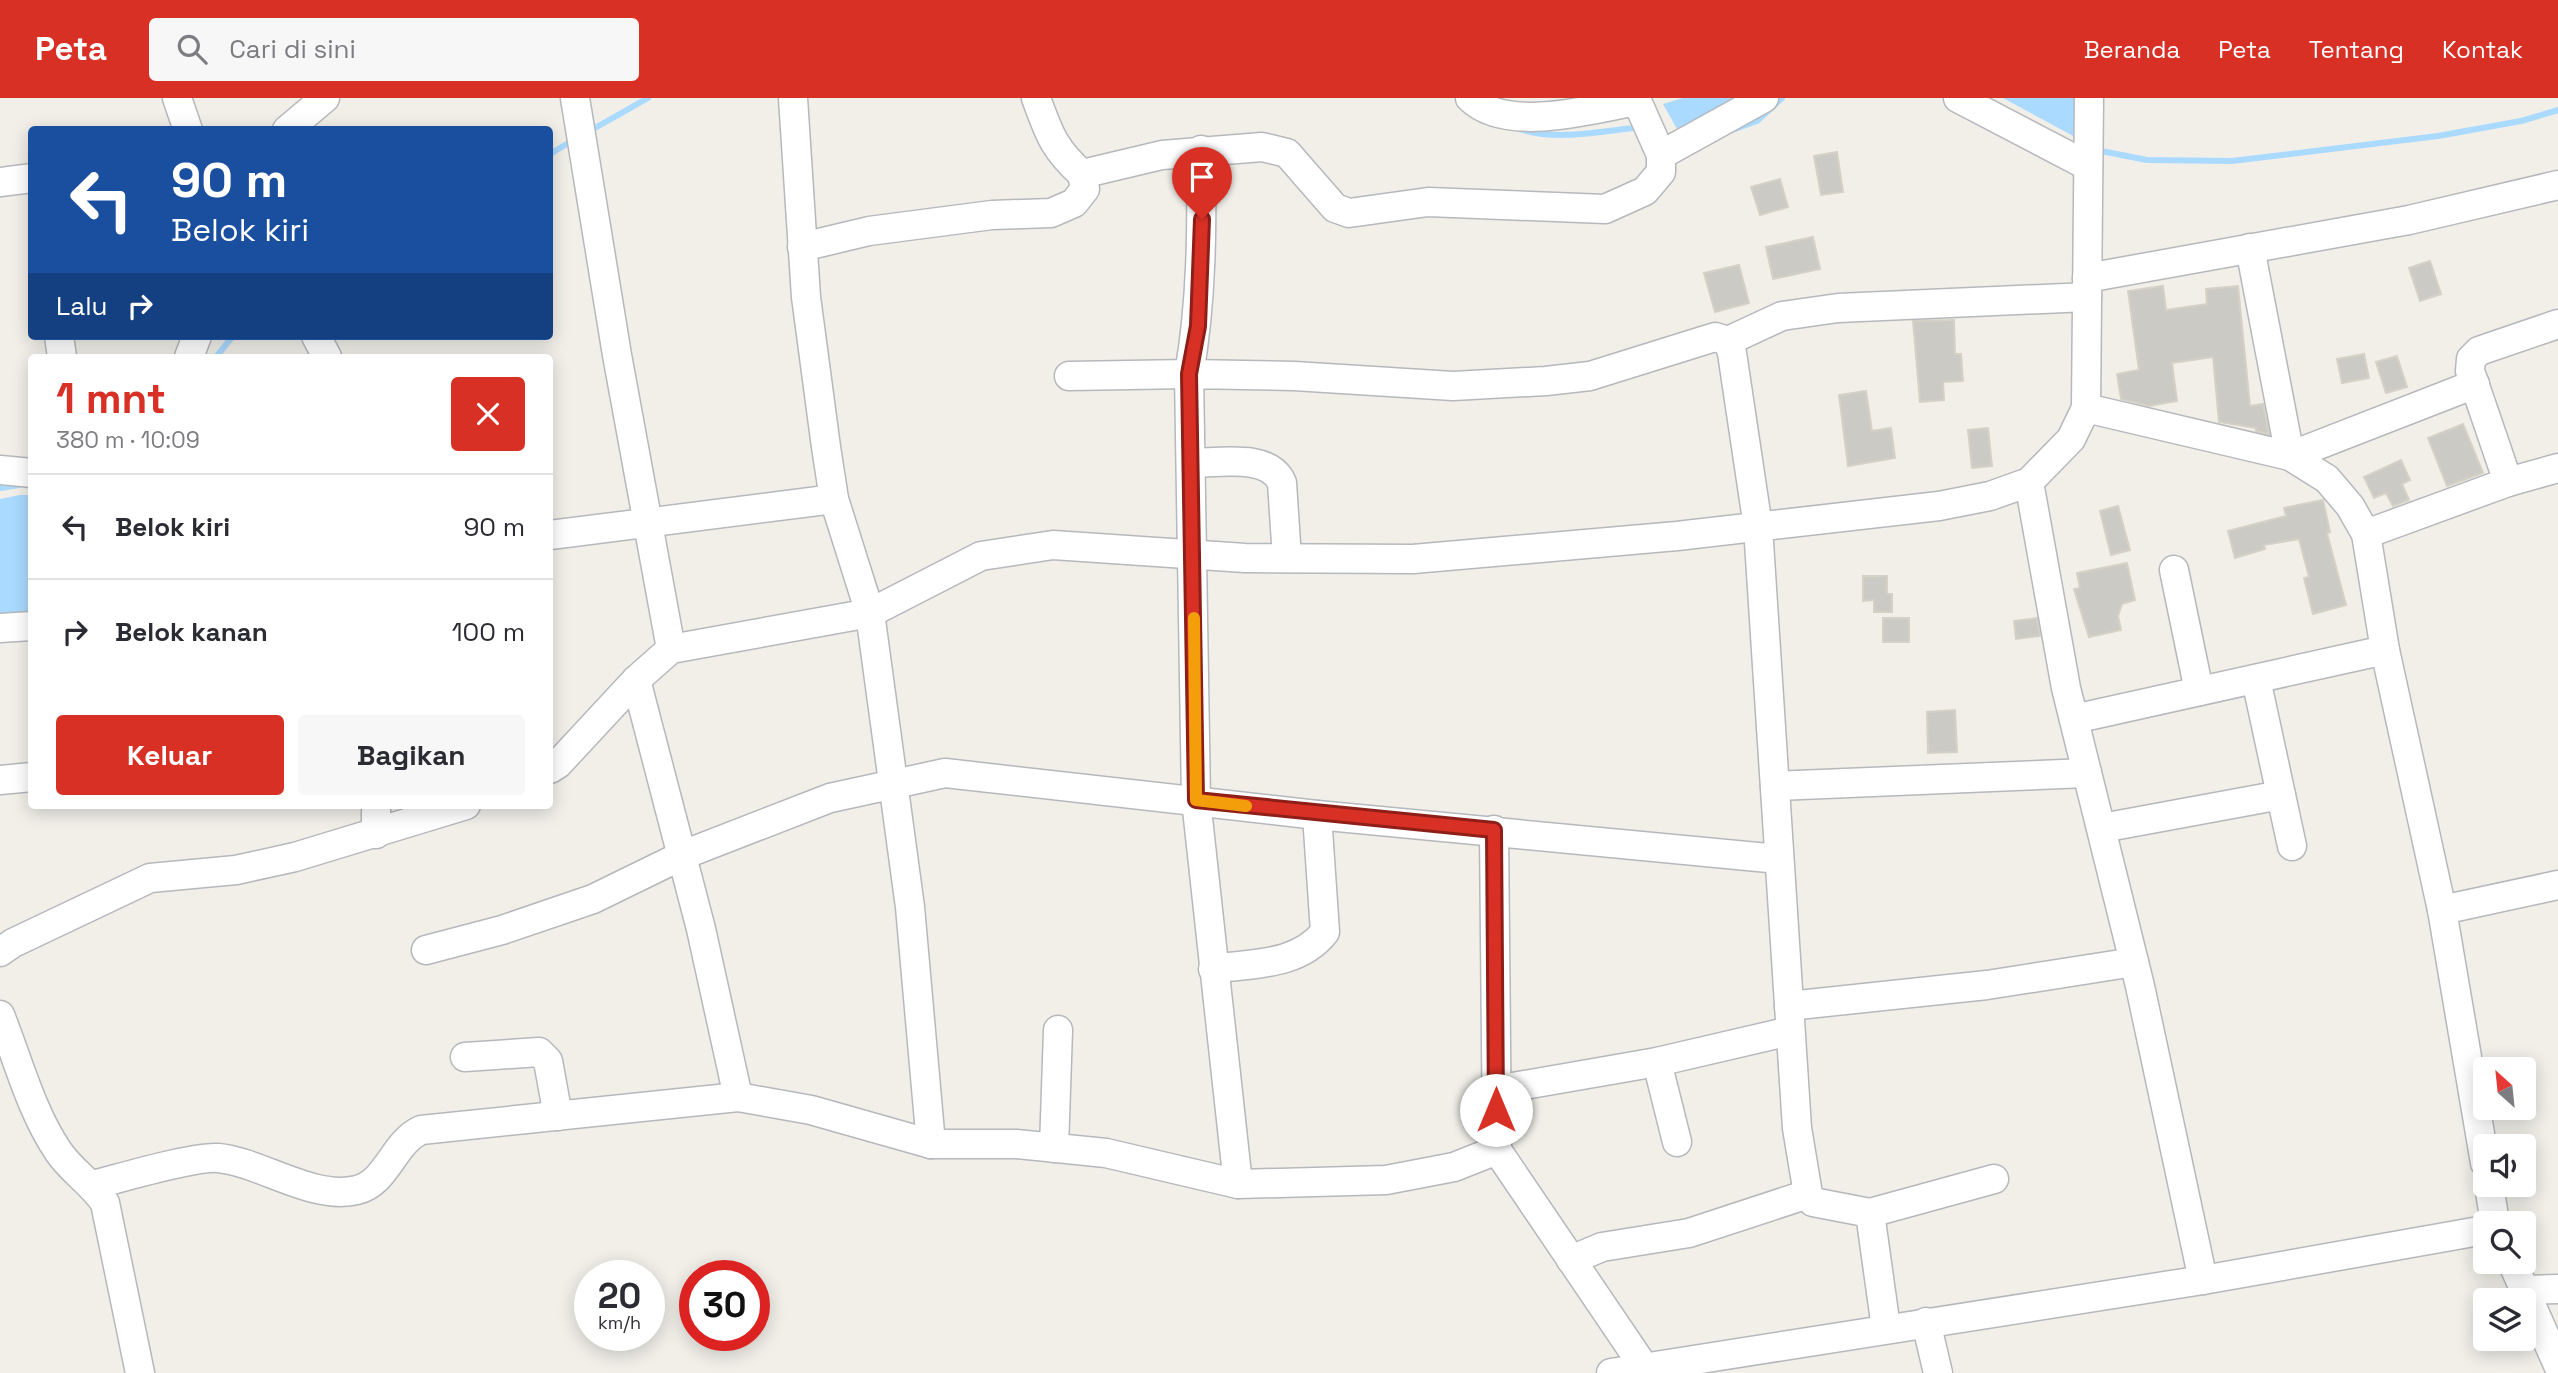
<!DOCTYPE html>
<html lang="id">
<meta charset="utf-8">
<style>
body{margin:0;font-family:"Space Grotesk",sans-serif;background:#f7f7f7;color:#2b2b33;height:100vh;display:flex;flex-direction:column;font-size:26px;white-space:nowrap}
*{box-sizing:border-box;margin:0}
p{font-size:23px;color:#7c7c81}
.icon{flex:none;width:38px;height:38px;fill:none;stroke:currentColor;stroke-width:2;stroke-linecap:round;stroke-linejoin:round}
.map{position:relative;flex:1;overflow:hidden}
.drawer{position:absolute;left:28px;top:256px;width:525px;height:455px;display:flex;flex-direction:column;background:#fff;border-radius:7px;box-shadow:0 4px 18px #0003}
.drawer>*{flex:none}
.hud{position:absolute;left:28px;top:28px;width:525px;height:214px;border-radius:7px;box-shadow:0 4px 18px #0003;background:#1a4fa0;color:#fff;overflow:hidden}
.needle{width:46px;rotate:333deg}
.fabs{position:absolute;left:2473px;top:959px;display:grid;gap:14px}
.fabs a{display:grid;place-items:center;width:63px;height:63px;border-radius:7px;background:#fff;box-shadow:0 4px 18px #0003;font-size:35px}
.speed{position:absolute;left:574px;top:1162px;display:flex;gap:14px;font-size:35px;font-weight:700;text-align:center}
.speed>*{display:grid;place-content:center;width:91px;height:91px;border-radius:50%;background:#fff;box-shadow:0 4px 18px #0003;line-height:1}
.speed small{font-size:18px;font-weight:400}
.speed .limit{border:10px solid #d22;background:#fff;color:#111}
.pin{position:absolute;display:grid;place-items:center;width:60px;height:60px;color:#fff;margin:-72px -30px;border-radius:50% 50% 50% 0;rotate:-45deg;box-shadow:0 0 7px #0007}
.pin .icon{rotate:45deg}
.me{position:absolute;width:77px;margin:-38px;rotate:0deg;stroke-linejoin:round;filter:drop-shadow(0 0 5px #0008)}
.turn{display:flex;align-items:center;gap:24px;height:147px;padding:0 28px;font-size:32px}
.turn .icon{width:91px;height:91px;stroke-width:2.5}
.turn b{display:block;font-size:49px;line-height:60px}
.then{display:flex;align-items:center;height:66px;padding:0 28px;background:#0003;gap:14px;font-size:26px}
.round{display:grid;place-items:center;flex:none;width:74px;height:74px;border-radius:7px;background:#f7f7f7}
.summary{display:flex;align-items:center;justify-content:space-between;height:119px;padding:0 28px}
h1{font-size:42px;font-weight:800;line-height:52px;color:#d93025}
.primary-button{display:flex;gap:14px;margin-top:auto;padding:14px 28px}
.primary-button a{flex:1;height:80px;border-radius:7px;background:#d93025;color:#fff;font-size:28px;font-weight:800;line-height:80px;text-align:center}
.primary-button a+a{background:#f7f7f7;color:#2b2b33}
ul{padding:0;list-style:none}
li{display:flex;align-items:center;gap:21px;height:105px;padding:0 28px;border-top:2px solid #e1e1e2}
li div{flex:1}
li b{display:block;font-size:26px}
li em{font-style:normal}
header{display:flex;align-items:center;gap:42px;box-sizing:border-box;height:98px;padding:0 35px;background:#d93025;color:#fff}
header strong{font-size:33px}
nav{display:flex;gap:38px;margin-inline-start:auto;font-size:24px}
.search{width:490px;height:63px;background:#f7f7f7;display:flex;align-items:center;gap:18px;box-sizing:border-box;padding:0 24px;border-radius:7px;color:#7c7c81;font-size:26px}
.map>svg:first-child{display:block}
</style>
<header>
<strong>Peta</strong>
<div class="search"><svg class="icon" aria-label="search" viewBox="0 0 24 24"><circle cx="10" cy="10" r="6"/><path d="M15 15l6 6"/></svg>Cari di sini</div>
<nav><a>Beranda</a><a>Peta</a><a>Tentang</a><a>Kontak</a></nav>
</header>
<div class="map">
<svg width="2558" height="1275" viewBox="0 0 2558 1275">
<rect width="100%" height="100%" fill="#f1efe8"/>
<g fill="#aadaff">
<path d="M 1683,0 L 1775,0 L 1681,38 L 1663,6 Z"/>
<path d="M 2003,0 L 2089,0 L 2088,46 Z"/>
<path d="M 20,397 L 31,397 L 31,524 L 0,524 L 0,401 Z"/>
</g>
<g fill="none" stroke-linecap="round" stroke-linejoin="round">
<g stroke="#aadaff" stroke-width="6">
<path d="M 1517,30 C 1555,44 1602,33 1641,29"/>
<path d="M 1732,32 L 1757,23 L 1782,0"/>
<path d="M 588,34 L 648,0"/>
<path d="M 2096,52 L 2147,62 L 2232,63 L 2438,38 L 2521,23 L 2558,12"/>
<path d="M 550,56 L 575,41"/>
<path d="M 216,259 L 233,238"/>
<path d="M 0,390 L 19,387"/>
</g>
</g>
<g fill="#cccac5" stroke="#d6d1c6" stroke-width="2">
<path d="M 1837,54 L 1843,94 L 1821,97 L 1814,58 Z"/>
<path d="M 1780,81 L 1788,109 L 1760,117 L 1751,89 Z"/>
<path d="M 1813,139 L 1820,171 L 1773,181 L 1766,149 Z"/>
<path d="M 2430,163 L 2441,196 L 2420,203 L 2409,170 Z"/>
<path d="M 1739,167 L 1749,205 L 1715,214 L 1704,175 Z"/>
<path d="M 2163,188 L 2166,212 L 2207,206 L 2206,191 L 2238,188 L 2250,308 L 2263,306 L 2269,336 L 2256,333 L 2256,330 L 2219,324 L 2213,259 L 2172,265 L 2177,303 L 2149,308 L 2121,301 L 2117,276 L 2139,272 L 2128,193 Z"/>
<path d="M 1954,222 L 1955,256 L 1961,256 L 1963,283 L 1943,284 L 1944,302 L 1920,304 L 1913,223 Z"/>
<path d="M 2364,256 L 2369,280 L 2342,285 L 2337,261 Z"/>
<path d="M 2397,258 L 2407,289 L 2386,295 L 2376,264 Z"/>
<path d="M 1866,293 L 1872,333 L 1891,330 L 1895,360 L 1848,368 L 1839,297 Z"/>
<path d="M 2463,326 L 2483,375 L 2447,388 L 2428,340 Z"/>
<path d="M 1988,330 L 1992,368 L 1972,370 L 1968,332 Z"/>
<path d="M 2401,362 L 2410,382 L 2402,386 L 2409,402 L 2393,408 L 2386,395 L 2374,400 L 2364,379 Z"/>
<path d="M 2323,402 L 2330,434 L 2327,435 L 2346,507 L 2313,516 L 2304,480 L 2309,479 L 2299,441 L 2264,447 L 2265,451 L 2235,460 L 2228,433 L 2286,418 L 2284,410 Z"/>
<path d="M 2118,408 L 2130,452 L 2111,457 L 2100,413 Z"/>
<path d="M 2127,465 L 2135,502 L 2122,506 L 2118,518 L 2121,532 L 2089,539 L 2074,491 L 2080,490 L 2077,475 Z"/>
<path d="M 1863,478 L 1887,478 L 1887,496 L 1892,496 L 1892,514 L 1874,514 L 1874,502 L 1863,503 Z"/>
<rect x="1883" y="520" width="26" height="24"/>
<path d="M 2037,520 L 2040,538 L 2016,541 L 2014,523 Z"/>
<path d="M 1955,612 L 1957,654 L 1928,655 L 1927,614 Z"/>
</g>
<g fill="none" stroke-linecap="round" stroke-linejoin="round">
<g stroke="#b5b8bc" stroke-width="31">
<g id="minor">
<path d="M 177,0 L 188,32"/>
<path d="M 575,0 L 617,257 L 671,551"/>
<path d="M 793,0 L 806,199 L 826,349 L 834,401 L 870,515 L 910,809 L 931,1046"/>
<path d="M 1036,0 C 1049,35 1053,50 1082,76 L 1162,57 L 1262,49 L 1287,55 L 1335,110 L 1349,115 L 1428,104 L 1605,111 L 1645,93 L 1661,74 L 1661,57 L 1764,0"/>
<path d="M 1470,0 C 1507,36 1592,11 1637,3 L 1661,57"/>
<path d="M 1958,0 L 2088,68"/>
<path d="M 287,32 L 325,0"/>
<path d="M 0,84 L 32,80"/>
<path d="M 802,149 L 869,133 L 992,117 L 1051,115 L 1074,105 L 1085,91 L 1082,76"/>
<path d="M 2250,150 L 2290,358 L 2475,286"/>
<path d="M 2087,180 L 2409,122 L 2558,87"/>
<path d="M 59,238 L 62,259"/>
<path d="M 316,238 L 327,259"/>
<path d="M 1728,243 L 1782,218 L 1838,210 L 2087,199"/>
<path d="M 189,259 L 197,238"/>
<path d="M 1069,278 L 1189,276 C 1202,202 1202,128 1201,52"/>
<path d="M 2086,310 L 2290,358 L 2327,381 L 2350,408 L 2366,436 L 2385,552 L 2442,812 L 2485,1065"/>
<path d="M 1191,365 C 1219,365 1270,355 1282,385 L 1287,460"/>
<path d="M 0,372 L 32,375"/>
<path d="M 2029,384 L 2066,590 L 2140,888 L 2203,1182"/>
<path d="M 2508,384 L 2470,273 L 2471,261 L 2479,253 L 2558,226"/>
<path d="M 2366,436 L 2508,384 L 2558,370"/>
<path d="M 550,437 L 834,401"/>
<path d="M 2174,472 L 2199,593"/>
<path d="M 0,530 L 32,528"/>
<path d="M 2256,581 L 2292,748"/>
<path d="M 636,582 L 701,831 L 738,999"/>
<path d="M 2074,621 L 2385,552"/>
<path d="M 550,671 L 558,666 L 636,582 L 671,551 L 870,515 L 981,458 L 1053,447 L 1245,460 L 1413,461 L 1677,438 L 1939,408 L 1990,398 L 2029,384 L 2071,341 L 2086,310 L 2089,0"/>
<path d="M 0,682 L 32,679"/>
<path d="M 1775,688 L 2087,675"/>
<path d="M 2102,730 L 2281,697"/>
<path d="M 1494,732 L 1497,1052"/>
<path d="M 376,736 L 376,707"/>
<path d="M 2442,812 L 2558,787"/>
<path d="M 426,852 L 502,832 L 593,801 L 683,757 L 830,700 L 945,675 L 1317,717 L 1779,761"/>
<path d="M 0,854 L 13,845 L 150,780 L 236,772 L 295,759 L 466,707"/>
<path d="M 1213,871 C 1253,865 1298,868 1325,834 L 1317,717"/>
<path d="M 1789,908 L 1987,887 L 2134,864"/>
<path d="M 0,917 C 18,962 31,1013 58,1053 C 71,1073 92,1085 105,1105 L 140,1275"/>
<path d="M 465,959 L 539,954 L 548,963 L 558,1018"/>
<path d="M 1496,992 L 1657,964"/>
<path d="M 1677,1044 L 1657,964 L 1790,933"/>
<path d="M 1054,1050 L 1058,932"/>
<path d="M 1238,1086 L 1196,702 L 1189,276 L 1294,278 L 1453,288 L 1546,283 L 1590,278 L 1715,239 L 1728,243 L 1732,255 L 1758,429 L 1797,1030 L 1808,1096 L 1813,1104 L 1870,1115 L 1886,1230"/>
<path d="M 93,1087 C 121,1080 194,1058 218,1060 C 261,1064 313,1103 357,1092 C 387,1085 393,1045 421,1032 L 738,999 L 811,1012 L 931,1046 L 1016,1046 L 1106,1055 L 1238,1086 L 1386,1082 L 1454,1069 L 1497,1052 L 1644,1269"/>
<path d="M 2489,1087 L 2495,1125"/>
<path d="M 1870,1115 L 1994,1081"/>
<path d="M 1571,1162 L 1602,1149 L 1689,1135 L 1808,1096"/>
<path d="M 2512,1164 L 2558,1267"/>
<path d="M 2526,1192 L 2558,1191"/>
<path d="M 1926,1224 L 1938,1275"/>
<path d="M 1611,1275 L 2203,1182 L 2485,1132"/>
</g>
</g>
<use href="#minor" stroke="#fff" stroke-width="28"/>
</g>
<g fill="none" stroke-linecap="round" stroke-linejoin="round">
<g stroke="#8d1f18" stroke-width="18">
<path id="route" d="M 1202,121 L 1198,228 L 1189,276 L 1196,702 L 1494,732 L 1496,1012"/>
</g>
<use href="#route" stroke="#d93025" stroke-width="12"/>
<path stroke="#f59e0b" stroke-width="12" d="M 1194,520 L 1196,702 L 1246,708"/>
</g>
</svg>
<div class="fabs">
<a><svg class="needle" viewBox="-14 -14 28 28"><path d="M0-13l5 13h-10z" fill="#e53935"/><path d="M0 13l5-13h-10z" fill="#7c7c81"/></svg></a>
<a><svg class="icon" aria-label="sound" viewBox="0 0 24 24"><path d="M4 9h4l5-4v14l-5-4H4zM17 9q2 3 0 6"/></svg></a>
<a><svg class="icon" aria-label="search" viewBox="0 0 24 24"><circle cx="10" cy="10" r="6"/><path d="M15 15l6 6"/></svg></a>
<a><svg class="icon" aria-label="layers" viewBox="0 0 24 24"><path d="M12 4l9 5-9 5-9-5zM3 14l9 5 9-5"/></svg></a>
</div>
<div class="speed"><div>20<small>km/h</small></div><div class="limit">30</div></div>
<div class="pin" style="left:1202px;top:121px;background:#d93025"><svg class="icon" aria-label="arrive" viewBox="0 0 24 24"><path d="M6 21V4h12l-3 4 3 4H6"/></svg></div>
<svg class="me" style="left:1496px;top:1012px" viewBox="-20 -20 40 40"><circle r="19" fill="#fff"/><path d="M0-13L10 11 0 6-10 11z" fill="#d93025"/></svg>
<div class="hud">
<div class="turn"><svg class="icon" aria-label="left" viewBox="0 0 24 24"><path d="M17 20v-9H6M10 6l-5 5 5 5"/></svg><div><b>90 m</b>Belok kiri</div></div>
<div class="then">Lalu<svg class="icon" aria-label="right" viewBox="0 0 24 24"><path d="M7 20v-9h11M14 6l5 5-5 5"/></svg></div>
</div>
<section class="drawer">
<div class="summary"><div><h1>1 mnt</h1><p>380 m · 10:09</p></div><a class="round" style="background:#d93025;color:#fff"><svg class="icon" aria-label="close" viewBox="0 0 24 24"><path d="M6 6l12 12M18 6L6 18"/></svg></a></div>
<ul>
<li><svg class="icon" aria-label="left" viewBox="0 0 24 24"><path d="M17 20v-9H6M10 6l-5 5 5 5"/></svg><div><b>Belok kiri</b></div><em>90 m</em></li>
<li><svg class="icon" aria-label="right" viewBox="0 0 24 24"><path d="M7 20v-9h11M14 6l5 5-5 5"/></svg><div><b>Belok kanan</b></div><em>100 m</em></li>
</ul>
<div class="primary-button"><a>Keluar</a><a>Bagikan</a></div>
</section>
</div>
